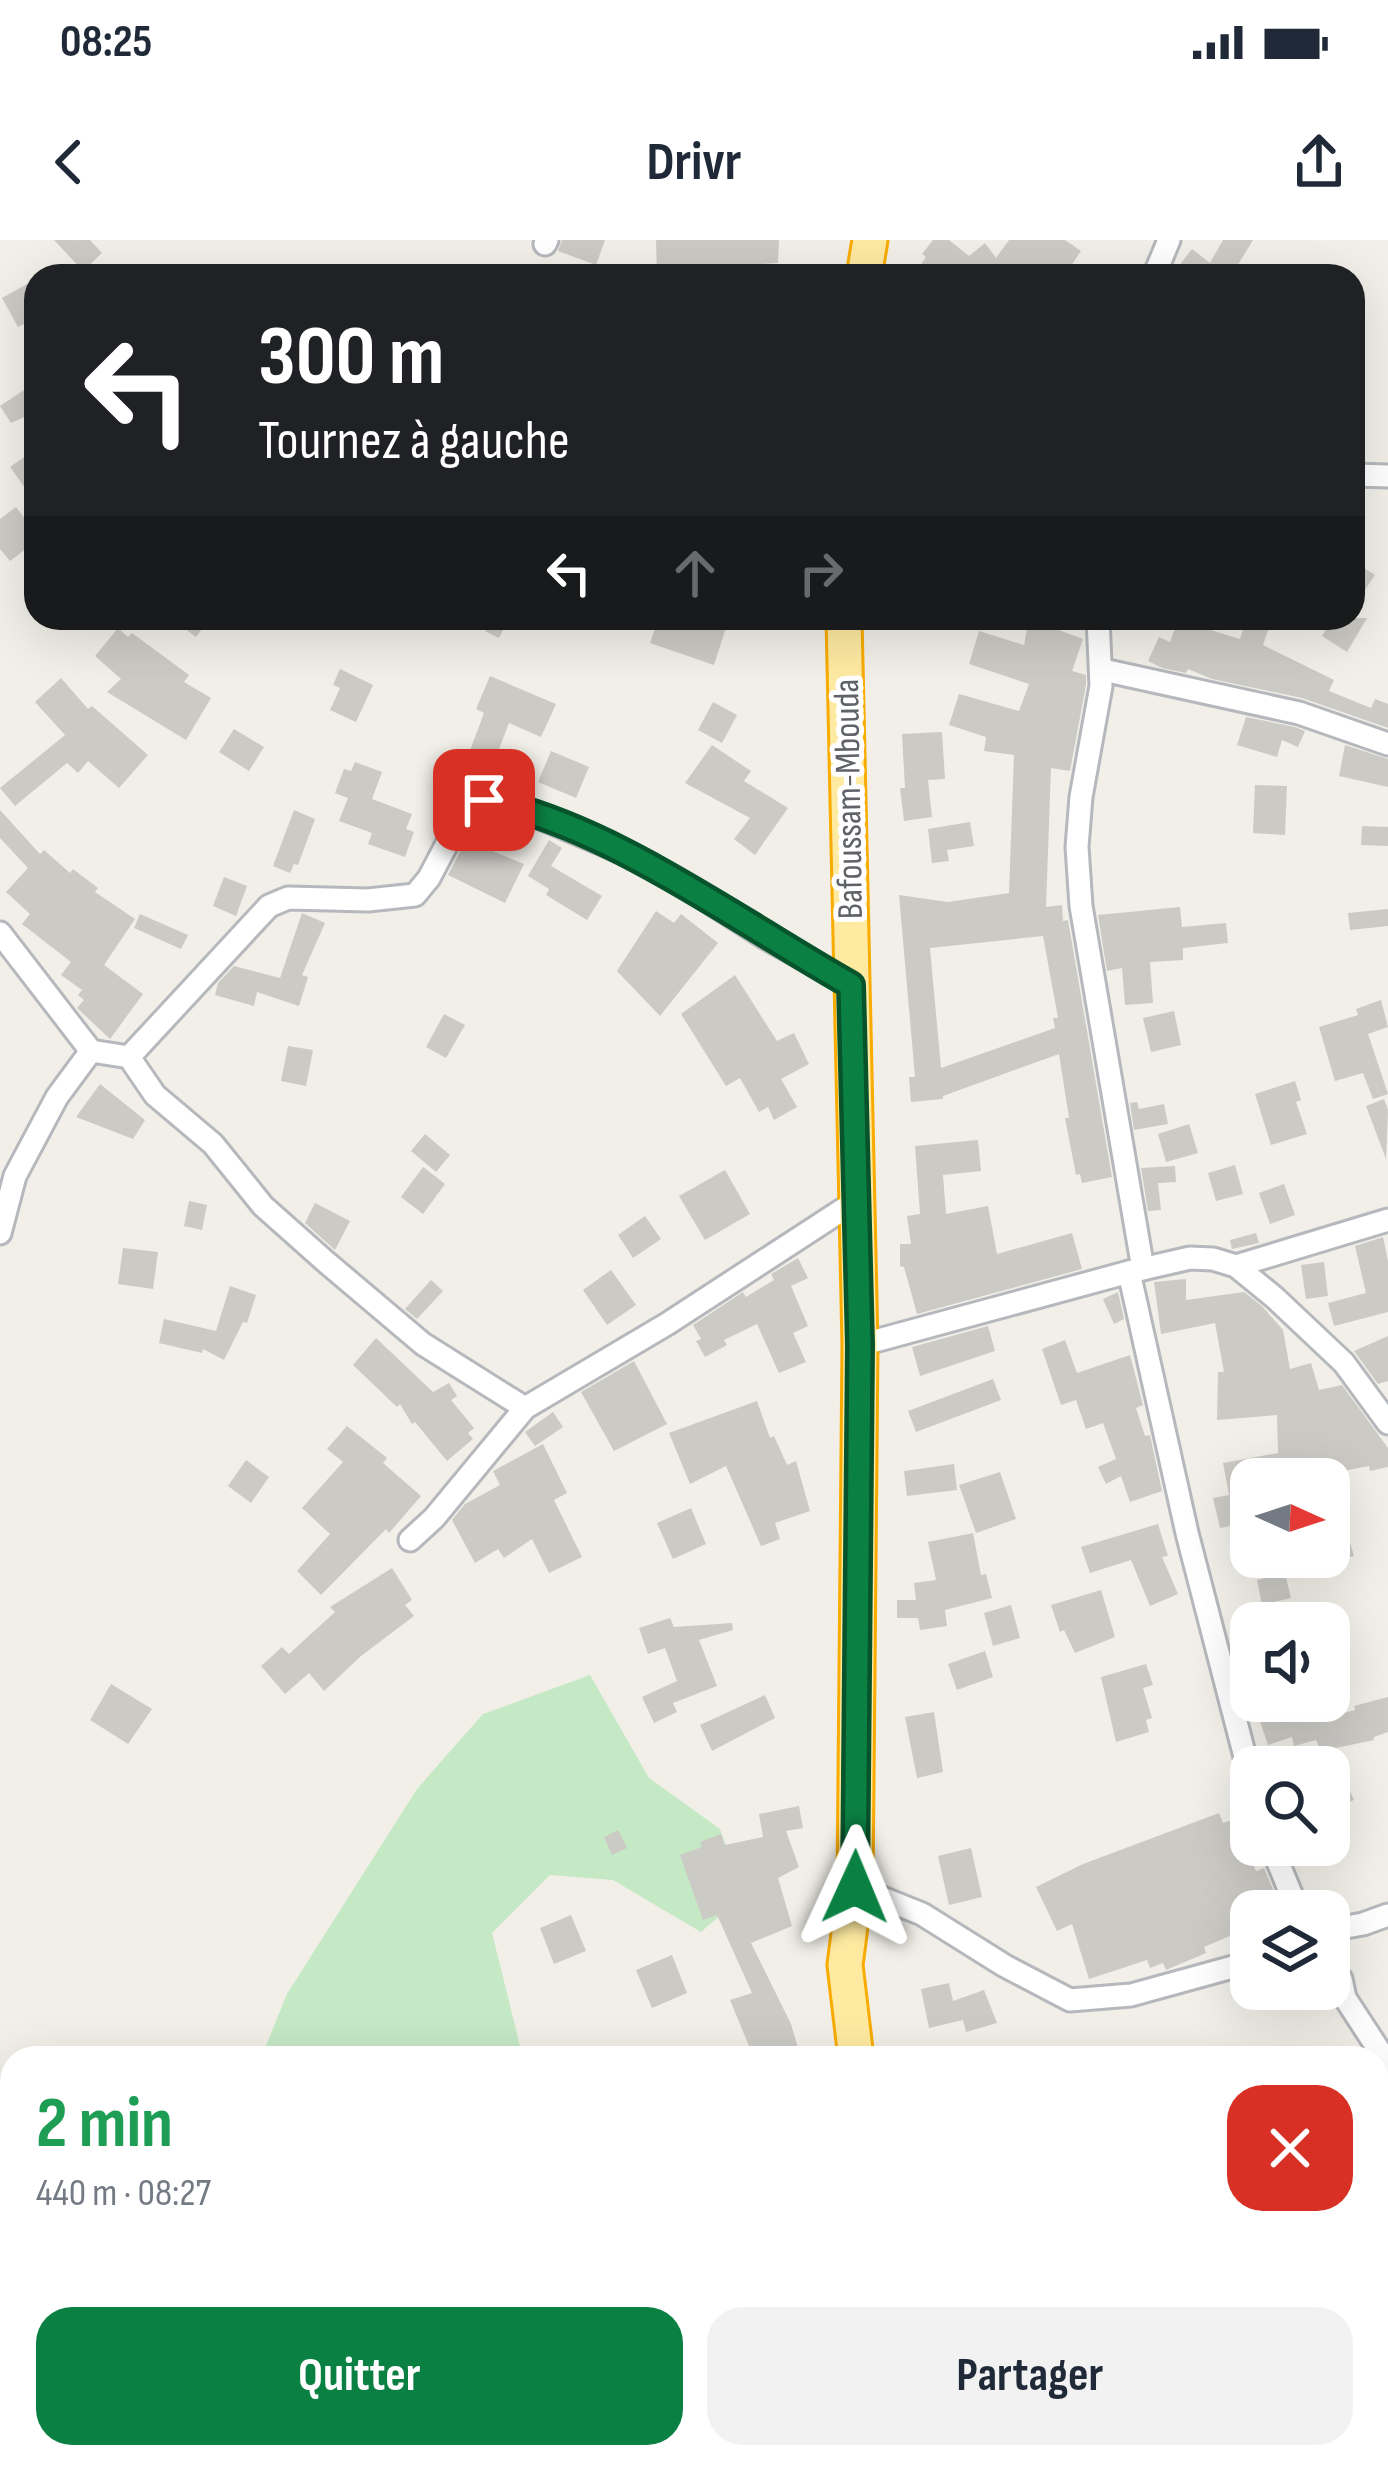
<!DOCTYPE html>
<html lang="fr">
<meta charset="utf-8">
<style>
body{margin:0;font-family:"Sofia Sans Condensed",sans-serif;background:#f2f2f3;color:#1f2937;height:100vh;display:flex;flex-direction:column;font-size:45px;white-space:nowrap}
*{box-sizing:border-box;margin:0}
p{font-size:39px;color:#747a83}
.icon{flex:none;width:66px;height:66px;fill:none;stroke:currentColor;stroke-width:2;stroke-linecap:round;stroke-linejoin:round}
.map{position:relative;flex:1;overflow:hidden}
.sheet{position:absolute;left:0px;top:1806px;width:1389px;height:423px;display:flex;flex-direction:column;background:#fff;border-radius:36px 36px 0 0;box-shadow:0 12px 48px #0002}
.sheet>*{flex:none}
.guide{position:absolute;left:24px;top:24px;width:1341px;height:366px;border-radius:36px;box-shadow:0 12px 48px #0002;background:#202124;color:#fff;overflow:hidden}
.needle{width:78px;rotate:93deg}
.buttons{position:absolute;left:1230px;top:1218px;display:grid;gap:24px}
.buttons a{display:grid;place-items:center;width:120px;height:120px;border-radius:24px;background:#fff;box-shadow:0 12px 48px #0002;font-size:60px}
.pin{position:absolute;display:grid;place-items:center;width:102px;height:102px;color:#fff;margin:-51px;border-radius:24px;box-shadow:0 6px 18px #0006}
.me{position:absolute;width:132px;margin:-66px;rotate:1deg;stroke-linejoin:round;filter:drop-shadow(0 0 9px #0008)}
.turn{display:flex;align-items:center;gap:42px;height:252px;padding:0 36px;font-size:54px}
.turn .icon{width:156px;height:156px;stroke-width:2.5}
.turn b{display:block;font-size:84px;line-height:102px}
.lanes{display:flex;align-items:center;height:114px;padding:0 36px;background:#0003;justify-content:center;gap:60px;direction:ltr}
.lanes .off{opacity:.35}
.round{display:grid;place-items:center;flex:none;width:126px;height:126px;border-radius:36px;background:#f2f2f3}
.overview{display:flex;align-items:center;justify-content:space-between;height:204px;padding:0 36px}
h1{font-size:72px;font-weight:700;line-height:90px;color:#1e9e55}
.cta{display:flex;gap:24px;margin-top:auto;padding:24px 36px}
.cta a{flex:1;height:138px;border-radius:36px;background:#0b8043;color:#fff;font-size:48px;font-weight:700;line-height:138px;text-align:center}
.cta a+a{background:#f2f2f3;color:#1f2937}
.status{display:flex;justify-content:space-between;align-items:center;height:84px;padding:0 60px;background:#fff;direction:ltr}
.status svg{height:33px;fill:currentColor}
header{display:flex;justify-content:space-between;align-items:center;height:156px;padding:0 36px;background:#fff;font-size:54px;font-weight:700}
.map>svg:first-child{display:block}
</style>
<div class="status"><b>08:25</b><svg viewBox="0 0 49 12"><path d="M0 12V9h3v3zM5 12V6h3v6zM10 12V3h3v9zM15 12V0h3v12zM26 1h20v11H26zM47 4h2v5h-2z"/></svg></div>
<header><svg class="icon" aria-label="back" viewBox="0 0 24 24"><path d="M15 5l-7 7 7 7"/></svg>Drivr<svg class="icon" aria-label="share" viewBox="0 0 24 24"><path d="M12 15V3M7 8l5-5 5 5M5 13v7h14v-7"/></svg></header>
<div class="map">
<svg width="1388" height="2227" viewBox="0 0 1388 2227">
<rect width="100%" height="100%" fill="#f1efe8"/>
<g fill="#c5e8c5">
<path d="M 590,1435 L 649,1538 L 720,1589 L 744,1655 L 701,1692 L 613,1640 L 550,1635 L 492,1693 L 523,1818 L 261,1818 L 287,1754 L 417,1549 L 483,1474 Z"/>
<path d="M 0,2084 L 12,2097 L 12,2217 L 119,2217 L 128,2227 L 0,2227 Z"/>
<path d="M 334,2217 L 466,2217 L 468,2227 L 343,2227 Z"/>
</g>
<g fill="#cccac5" fill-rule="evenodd">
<path d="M 54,0 L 90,0 L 102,13 L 83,31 Z"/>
<path d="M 562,0 L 605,0 L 596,25 L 558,11 Z"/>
<path d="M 656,0 L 779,0 L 778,23 L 730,26 L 730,36 L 657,36 Z"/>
<path d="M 933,0 L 949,0 L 969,16 L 985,3 L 996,18 L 1009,0 L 1065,0 L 1081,11 L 1064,36 L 1050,36 L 1037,27 L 1028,36 L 913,36 L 926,17 L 922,14 Z"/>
<path d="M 1223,0 L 1253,0 L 1231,36 L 1171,36 L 1192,9 L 1210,23 Z"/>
<path d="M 36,39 L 36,78 L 18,87 L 2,58 Z"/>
<path d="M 36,142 L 36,172 L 11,183 L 0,166 Z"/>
<path d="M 36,209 L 36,263 L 10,227 Z"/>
<path d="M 16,267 L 36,293 L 36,301 L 10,321 L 0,309 L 0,279 Z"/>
<path d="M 1353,321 L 1375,335 L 1353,368 Z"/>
<path d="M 171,378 L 210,378 L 196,397 Z"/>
<path d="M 491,378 L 509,378 L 499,398 L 485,391 Z"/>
<path d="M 659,378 L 729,378 L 714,425 L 650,403 Z"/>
<path d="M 1247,378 L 1272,378 L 1263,405 L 1334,440 L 1329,451 L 1371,468 L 1375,459 L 1388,464 L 1388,488 L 1302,458 L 1212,439 L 1188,429 L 1186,433 L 1162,428 L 1148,421 L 1159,397 L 1170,402 L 1178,380 L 1240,399 Z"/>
<path d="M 1333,378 L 1367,378 L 1347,412 L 1322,396 Z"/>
<path d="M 1029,379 L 1083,399 L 1072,431 L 1086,435 L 1086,445 L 1070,531 L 1051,528 L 1046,667 L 1062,665 L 1063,681 L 1068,680 L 1112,937 L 1082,943 L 1080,934 L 1076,935 L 1065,878 L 1069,878 L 1059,814 L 943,856 L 943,859 L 911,862 L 909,837 L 915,837 L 899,655 L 948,662 L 1009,653 L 1014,515 L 984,511 L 986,497 L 949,485 L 959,454 L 1019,471 L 1029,444 L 969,424 L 979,391 L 1024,405 ZM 1043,696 L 1058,778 L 1053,778 L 1055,788 L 941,828 L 930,708 Z"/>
<path d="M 118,388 L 128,397 L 132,393 L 189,435 L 184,442 L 211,458 L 186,500 L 107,452 L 121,439 L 95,416 Z"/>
<path d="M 340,429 L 373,445 L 356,482 L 330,470 L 340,448 L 333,445 Z"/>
<path d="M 490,436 L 556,464 L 541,497 L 509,483 L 493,525 L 516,534 L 510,549 L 466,543 L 476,516 L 469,513 L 484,473 L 476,469 Z"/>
<path d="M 61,438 L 88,469 L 92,466 L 148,515 L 119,548 L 88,521 L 78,533 L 67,523 L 15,566 L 0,548 L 65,495 L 35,462 Z"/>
<path d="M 713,462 L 737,475 L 722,503 L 698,490 Z"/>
<path d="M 1246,477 L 1295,487 L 1305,491 L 1298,507 L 1282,500 L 1277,517 L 1237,505 Z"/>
<path d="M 234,489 L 264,507 L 249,531 L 219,512 Z"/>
<path d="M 942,492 L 945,539 L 928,540 L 932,577 L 904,581 L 900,548 L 905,548 L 902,494 Z"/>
<path d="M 712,505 L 751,531 L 744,541 L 788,568 L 755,615 L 734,599 L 750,578 L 685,543 Z"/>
<path d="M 1345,505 L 1388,519 L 1388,547 L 1339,536 Z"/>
<path d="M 551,511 L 589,527 L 576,558 L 538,542 Z"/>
<path d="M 355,522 L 382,532 L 372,559 L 412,574 L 406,589 L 414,592 L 405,617 L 368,604 L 372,593 L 339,581 L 348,558 L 335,553 L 344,529 L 351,531 Z"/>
<path d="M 1255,545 L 1287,546 L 1285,595 L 1253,593 Z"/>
<path d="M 0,570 L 40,614 L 44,610 L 70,633 L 73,629 L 98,648 L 95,652 L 135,679 L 104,725 L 143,754 L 110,799 L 77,768 L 84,760 L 78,755 L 82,750 L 61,735 L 71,722 L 22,684 L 30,674 L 6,652 L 28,628 L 0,598 Z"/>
<path d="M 294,570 L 315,579 L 298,625 L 294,624 L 290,633 L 273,626 Z"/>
<path d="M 970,582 L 974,606 L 947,610 L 949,621 L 932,623 L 928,589 Z"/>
<path d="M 1362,586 L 1388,587 L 1388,606 L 1361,605 Z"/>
<path d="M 466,600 L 524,624 L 505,663 L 448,635 Z"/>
<path d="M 549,600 L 562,608 L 551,626 L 602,656 L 587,680 L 546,655 L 549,649 L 528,636 Z"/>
<path d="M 224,637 L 247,646 L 236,676 L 213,666 Z"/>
<path d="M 1180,667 L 1182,687 L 1226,683 L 1228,703 L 1183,708 L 1183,720 L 1150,722 L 1153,763 L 1125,765 L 1122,728 L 1107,731 L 1098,675 Z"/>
<path d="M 1388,669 L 1388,686 L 1350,690 L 1348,673 Z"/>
<path d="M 656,671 L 674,683 L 681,674 L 718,703 L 660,776 L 617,731 Z"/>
<path d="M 302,673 L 325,683 L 302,735 L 308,737 L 299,766 L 257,752 L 254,766 L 215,755 L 218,743 L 234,726 L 280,738 Z"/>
<path d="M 140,674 L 188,695 L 181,709 L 134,688 Z"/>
<path d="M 735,735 L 777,801 L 794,793 L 809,824 L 781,839 L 797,867 L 774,880 L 768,867 L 759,872 L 740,838 L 726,846 L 681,774 Z"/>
<path d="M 1381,760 L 1388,787 L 1368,794 L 1388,854 L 1373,859 L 1363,833 L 1335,841 L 1319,787 L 1358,775 L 1356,769 Z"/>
<path d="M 1174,771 L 1181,805 L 1151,812 L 1143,778 Z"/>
<path d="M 444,774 L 465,785 L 446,818 L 426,807 Z"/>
<path d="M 288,806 L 313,810 L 306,846 L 281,841 Z"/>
<path d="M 1295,841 L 1301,860 L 1296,862 L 1307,894 L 1271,905 L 1255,854 Z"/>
<path d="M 100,844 L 145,880 L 133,899 L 76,877 Z"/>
<path d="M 1384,859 L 1388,870 L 1386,919 L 1366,866 Z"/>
<path d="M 1137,862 L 1139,869 L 1164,864 L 1168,884 L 1134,890 L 1130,863 Z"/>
<path d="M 1189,884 L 1198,913 L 1166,922 L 1158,894 Z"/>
<path d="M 425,894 L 450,915 L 436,932 L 411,911 Z"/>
<path d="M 978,900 L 981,931 L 943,935 L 946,974 L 988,966 L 997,1014 L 1072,993 L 1082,1029 L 917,1074 L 904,1027 L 900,1026 L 900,1004 L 911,1004 L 907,976 L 920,974 L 915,906 Z"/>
<path d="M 1235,925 L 1243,954 L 1216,961 L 1208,933 Z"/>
<path d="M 1175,926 L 1176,942 L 1158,943 L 1161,970 L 1148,971 L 1141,928 Z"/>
<path d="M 423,927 L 445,944 L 423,974 L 401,957 Z"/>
<path d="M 725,930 L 750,974 L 705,1000 L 679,956 Z"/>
<path d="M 1284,944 L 1295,975 L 1270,984 L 1259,953 Z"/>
<path d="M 189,961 L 207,965 L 202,990 L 184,986 Z"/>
<path d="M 315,963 L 350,981 L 335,1010 L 305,983 Z"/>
<path d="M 645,976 L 661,999 L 633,1018 L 618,995 Z"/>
<path d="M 1256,993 L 1259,1003 L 1232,1009 L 1230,1000 Z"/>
<path d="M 1383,997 L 1388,1021 L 1388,1072 L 1334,1086 L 1328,1063 L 1366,1053 L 1355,1006 Z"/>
<path d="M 123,1008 L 158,1012 L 153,1049 L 118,1044 Z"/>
<path d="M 798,1018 L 808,1038 L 791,1046 L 808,1086 L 793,1093 L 806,1122 L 779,1133 L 757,1084 L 724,1100 L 727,1105 L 705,1117 L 696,1101 L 701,1099 L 693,1085 L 743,1052 L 746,1057 L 774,1040 L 771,1034 Z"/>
<path d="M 1324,1022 L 1328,1056 L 1306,1059 L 1301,1025 Z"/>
<path d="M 611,1030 L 636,1065 L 607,1085 L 583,1050 Z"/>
<path d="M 1186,1039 L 1186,1060 L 1244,1052 L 1262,1066 L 1283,1090 L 1290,1129 L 1311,1123 L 1319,1150 L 1342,1145 L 1388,1208 L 1388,1227 L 1370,1231 L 1369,1226 L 1328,1234 L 1327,1230 L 1284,1231 L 1285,1239 L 1251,1239 L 1251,1282 L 1220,1288 L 1213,1258 L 1229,1255 L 1223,1223 L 1278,1213 L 1277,1175 L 1217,1180 L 1218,1132 L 1224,1132 L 1215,1083 L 1161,1094 L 1154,1042 Z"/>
<path d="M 431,1040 L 443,1051 L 417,1079 L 405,1069 Z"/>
<path d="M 230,1046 L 256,1055 L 247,1083 L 243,1082 L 224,1120 L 203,1109 L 202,1113 L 159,1103 L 164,1079 L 216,1091 Z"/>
<path d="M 1118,1052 L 1124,1079 L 1114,1084 L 1103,1059 Z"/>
<path d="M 988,1086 L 995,1111 L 920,1136 L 912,1107 Z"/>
<path d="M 1388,1096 L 1388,1141 L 1378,1144 L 1354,1111 Z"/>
<path d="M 376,1098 L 433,1152 L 449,1143 L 457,1156 L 451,1160 L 474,1188 L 468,1193 L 473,1199 L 447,1221 L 415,1182 L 412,1184 L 400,1164 L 397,1167 L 353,1125 Z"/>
<path d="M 1065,1100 L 1077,1133 L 1130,1115 L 1143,1165 L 1136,1168 L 1145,1196 L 1150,1195 L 1162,1251 L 1130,1262 L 1121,1236 L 1106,1244 L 1098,1227 L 1116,1219 L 1103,1183 L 1086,1189 L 1076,1160 L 1061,1165 L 1042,1109 Z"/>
<path d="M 634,1121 L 667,1184 L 614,1211 L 581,1152 Z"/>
<path d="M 993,1139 L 1001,1160 L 916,1192 L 908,1171 Z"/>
<path d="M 757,1161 L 770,1198 L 774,1196 L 787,1225 L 796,1221 L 810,1271 L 775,1283 L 780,1299 L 761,1306 L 726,1226 L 690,1244 L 669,1193 Z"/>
<path d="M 553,1172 L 563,1187 L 535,1206 L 525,1192 Z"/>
<path d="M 347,1186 L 387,1218 L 383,1223 L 421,1256 L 389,1293 L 386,1289 L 321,1355 L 297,1331 L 330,1294 L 302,1268 L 343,1222 L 327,1209 Z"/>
<path d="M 543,1204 L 567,1253 L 554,1260 L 582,1317 L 549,1333 L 532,1299 L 504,1318 L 498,1309 L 475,1323 L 452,1280 L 465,1264 L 500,1245 L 493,1231 Z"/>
<path d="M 246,1220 L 269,1237 L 251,1263 L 228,1246 Z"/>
<path d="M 954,1224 L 957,1250 L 907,1256 L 904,1231 Z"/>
<path d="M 1000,1232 L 1016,1279 L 976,1293 L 959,1245 Z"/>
<path d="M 691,1268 L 706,1304 L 673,1319 L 657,1283 Z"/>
<path d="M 1343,1278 L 1354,1316 L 1329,1323 L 1329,1282 Z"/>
<path d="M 1158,1284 L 1168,1316 L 1162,1317 L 1178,1354 L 1150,1366 L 1131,1320 L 1090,1333 L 1081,1307 Z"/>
<path d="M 973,1293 L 981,1335 L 986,1334 L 992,1358 L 945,1370 L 947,1386 L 920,1390 L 918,1378 L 897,1378 L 897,1360 L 916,1360 L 914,1343 L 936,1340 L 928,1302 Z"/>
<path d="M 392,1328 L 412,1360 L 405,1365 L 414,1376 L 361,1416 L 324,1451 L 309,1433 L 285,1454 L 261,1426 L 282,1407 L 289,1414 L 335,1372 L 330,1367 Z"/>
<path d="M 1285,1333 L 1291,1358 L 1262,1365 L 1257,1340 Z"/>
<path d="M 1101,1350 L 1115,1397 L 1075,1413 L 1064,1390 L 1060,1392 L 1051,1365 Z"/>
<path d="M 1011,1365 L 1020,1398 L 993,1406 L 984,1373 Z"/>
<path d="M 670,1378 L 674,1387 L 732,1383 L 733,1390 L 699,1400 L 717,1446 L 673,1463 L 677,1472 L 654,1483 L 642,1457 L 677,1441 L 665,1408 L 648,1414 L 639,1388 Z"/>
<path d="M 985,1411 L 993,1437 L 957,1450 L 948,1424 Z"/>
<path d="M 1146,1424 L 1153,1445 L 1143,1448 L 1152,1478 L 1146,1480 L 1149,1492 L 1116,1502 L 1101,1437 Z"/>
<path d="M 111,1444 L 152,1469 L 128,1504 L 90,1480 Z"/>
<path d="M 765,1455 L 775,1478 L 712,1511 L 700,1485 Z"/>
<path d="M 1388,1457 L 1388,1492 L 1374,1497 L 1374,1500 L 1336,1508 L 1350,1540 L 1336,1546 L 1316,1500 L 1294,1506 L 1292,1497 L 1268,1505 L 1253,1461 L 1321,1461 L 1326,1478 L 1355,1470 L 1354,1466 Z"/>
<path d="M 934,1472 L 943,1532 L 917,1538 L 905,1477 Z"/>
<path d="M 1347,1544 L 1354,1560 L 1329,1571 L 1329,1552 Z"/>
<path d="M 799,1566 L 803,1588 L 786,1591 L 799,1627 L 778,1638 L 792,1686 L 751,1703 L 791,1784 L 801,1818 L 778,1818 L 776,1810 L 754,1818 L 730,1760 L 752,1753 L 717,1675 L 703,1680 L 680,1615 L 702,1607 L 700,1602 L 721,1594 L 725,1605 L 763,1597 L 759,1574 Z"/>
<path d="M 1219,1573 L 1223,1583 L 1235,1579 L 1256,1631 L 1264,1628 L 1282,1671 L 1251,1671 L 1251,1687 L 1204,1707 L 1206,1713 L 1166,1730 L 1163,1723 L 1150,1728 L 1147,1720 L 1089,1739 L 1072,1684 L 1057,1691 L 1036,1647 L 1083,1624 Z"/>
<path d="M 618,1590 L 627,1608 L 612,1615 L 604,1597 Z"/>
<path d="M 971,1608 L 982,1657 L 949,1665 L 938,1616 Z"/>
<path d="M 571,1675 L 586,1711 L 554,1724 L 540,1688 Z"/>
<path d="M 672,1715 L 687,1753 L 652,1768 L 636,1730 Z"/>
<path d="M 949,1743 L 953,1761 L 984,1750 L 997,1783 L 966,1792 L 963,1780 L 929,1788 L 921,1749 Z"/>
</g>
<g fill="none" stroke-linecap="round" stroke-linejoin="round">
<g stroke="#b5b8bc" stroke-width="27">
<g id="minor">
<path d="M 545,4 L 547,0"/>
<path d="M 1154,36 L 1169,0"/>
<path d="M 1353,235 L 1388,236"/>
<path d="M 1098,378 L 1101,446 L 1081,557 L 1077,607 L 1081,666 L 1143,1029"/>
<path d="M 1103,430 L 1299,473 L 1388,504"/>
<path d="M 0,693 L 91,811 L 129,817 L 155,855 L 213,904 L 263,966 L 326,1022 L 423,1104 L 525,1168"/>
<path d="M 129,817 L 269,666 L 288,658 L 368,660 L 415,655 L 429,638 L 469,562 L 507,564 L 650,624 L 766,698 L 851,745"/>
<path d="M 0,993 L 15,936 L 57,857 L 91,811"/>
<path d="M 1236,1026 L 1388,980"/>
<path d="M 1129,1032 L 1187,1293 L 1251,1540"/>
<path d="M 860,1105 L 1129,1032 L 1190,1018 L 1213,1019 L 1236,1026 L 1274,1057 L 1344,1123 L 1388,1183"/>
<path d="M 410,1300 L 434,1278 L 525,1168 L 667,1084 L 856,961"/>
<path d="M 1271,1605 L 1298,1671"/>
<path d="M 855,1647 L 922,1674 L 1005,1726 L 1070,1760 L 1131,1755 L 1251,1722"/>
<path d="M 1329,1690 L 1363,1684 L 1388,1675"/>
<path d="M 1329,1723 L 1341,1739 L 1345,1758 L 1388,1824"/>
<path d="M 1377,1979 L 1388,1978"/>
<path d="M 1188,2227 L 1189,2217"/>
</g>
</g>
<g stroke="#f9ab00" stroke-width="39">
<g id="trunk">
<path d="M 864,36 L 870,0"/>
<path d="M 844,378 L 860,1105 L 855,1647 L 845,1725 L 856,1818"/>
<path d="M 810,2227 L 811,2217"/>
</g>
</g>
<use href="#minor" stroke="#fff" stroke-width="21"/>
<use href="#trunk" stroke="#feeaa1" stroke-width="33"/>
</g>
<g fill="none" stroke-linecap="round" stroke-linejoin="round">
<g stroke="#07532c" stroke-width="30">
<path id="route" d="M 484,560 C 610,585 739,682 851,745 L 860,1105 L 855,1647"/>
</g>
<use href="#route" stroke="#0b8043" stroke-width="21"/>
</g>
<g text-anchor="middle" stroke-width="10" stroke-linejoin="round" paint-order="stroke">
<g font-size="36" fill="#5f6368" stroke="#fff">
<text transform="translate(847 559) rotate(-91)" y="13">Bafoussam-Mbouda</text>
</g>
</g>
</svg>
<div class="buttons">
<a><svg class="needle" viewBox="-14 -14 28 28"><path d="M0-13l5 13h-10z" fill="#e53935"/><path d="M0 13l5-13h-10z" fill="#747a83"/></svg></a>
<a><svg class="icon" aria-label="sound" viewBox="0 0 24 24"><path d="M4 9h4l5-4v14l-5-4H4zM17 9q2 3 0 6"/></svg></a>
<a><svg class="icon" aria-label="search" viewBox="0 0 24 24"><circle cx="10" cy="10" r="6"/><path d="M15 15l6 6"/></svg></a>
<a><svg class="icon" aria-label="layers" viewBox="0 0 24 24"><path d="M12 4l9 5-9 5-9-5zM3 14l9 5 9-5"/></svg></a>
</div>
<div class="pin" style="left:484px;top:560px;background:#d93025"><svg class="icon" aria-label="arrive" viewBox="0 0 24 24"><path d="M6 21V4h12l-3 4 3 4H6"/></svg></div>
<svg class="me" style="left:855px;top:1647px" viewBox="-20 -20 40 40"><path d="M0-17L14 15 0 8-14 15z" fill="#0b8043" stroke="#fff" stroke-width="4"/></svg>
<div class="guide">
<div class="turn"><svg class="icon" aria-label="left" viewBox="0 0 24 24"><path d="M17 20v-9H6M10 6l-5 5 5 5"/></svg><div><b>300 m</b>Tournez à gauche</div></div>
<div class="lanes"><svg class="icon" aria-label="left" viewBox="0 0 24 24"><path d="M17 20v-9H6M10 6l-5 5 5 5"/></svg><svg class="icon off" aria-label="ahead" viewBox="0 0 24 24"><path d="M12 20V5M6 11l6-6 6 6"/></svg><svg class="icon off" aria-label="right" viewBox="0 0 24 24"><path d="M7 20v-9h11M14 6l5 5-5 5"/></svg></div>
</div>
<section class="sheet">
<div class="overview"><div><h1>2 min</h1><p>440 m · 08:27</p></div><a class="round" style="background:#d93025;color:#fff"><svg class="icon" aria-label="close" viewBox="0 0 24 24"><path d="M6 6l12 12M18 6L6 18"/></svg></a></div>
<div class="cta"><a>Quitter</a><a>Partager</a></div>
</section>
</div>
